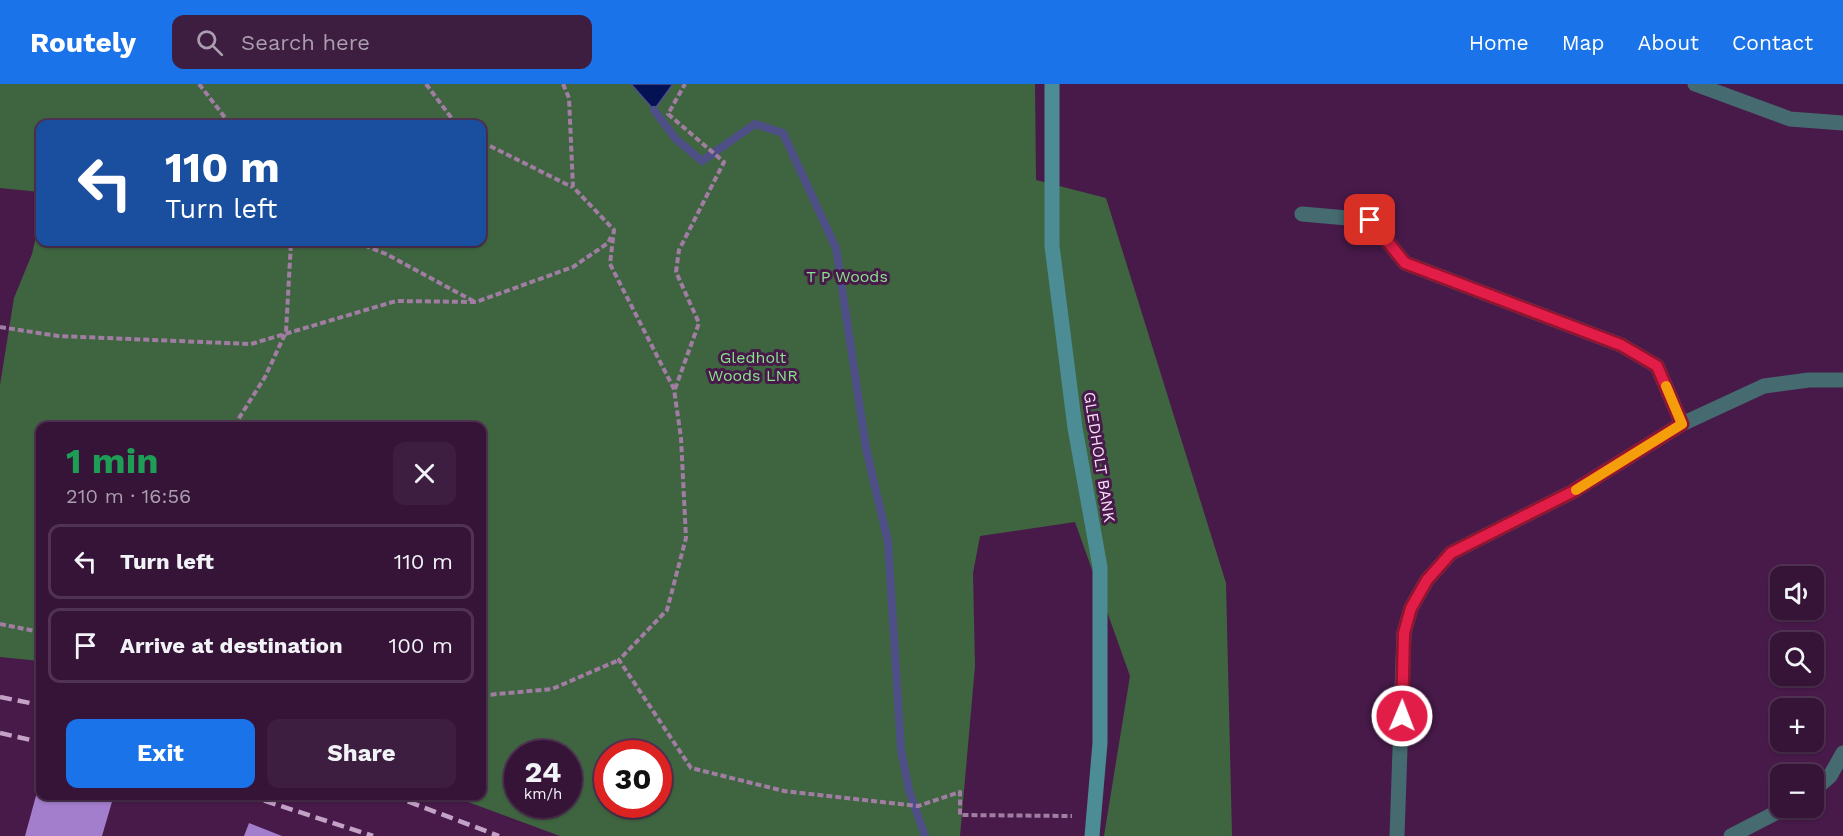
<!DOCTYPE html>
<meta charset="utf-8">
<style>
body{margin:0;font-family:"Work Sans",sans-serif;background:#3d1d40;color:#f1f3f6;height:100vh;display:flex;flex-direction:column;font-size:22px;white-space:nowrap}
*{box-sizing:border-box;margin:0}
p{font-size:20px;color:#aa9eae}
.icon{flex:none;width:33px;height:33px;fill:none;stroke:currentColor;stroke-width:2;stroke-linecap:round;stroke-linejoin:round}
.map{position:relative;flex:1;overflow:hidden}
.drawer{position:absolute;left:36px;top:338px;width:450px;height:378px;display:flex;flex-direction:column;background:#361438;border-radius:12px;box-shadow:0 2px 4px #0004,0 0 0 2px #503353}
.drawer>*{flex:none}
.guide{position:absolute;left:36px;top:36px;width:450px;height:126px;border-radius:12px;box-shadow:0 2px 4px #0004,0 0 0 2px #503353;background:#1a4fa0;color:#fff;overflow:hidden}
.tools{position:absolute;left:1770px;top:482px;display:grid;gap:12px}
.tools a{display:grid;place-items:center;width:54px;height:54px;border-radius:12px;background:#361438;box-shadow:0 2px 4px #0004,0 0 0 2px #503353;font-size:30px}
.speed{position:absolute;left:504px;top:656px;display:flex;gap:12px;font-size:30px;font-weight:700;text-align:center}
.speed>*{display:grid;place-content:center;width:78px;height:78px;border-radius:50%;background:#361438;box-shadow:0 2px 4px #0004,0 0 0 2px #503353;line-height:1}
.speed small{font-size:15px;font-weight:400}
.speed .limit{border:9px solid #d22;background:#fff;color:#111}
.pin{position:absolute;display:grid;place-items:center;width:51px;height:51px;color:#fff;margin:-26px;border-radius:12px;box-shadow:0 3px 9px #0006}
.me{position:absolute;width:66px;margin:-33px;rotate:1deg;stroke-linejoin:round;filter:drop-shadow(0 0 4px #0008)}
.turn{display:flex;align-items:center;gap:21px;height:126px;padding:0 30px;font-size:27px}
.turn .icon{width:78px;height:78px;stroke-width:2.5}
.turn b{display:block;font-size:42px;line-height:51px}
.round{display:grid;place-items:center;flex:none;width:63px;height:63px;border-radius:12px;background:#3d1d40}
.headline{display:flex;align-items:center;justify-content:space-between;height:102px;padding:0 30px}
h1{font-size:36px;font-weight:700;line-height:45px;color:#1e9e55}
.cta{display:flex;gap:12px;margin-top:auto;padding:12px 30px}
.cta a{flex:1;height:69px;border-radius:12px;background:#1a73e8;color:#fff;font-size:24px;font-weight:700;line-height:69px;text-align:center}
.cta a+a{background:#3d1d40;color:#f1f3f6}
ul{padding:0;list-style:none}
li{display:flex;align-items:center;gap:18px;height:75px;margin:0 12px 9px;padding:0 18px;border:3px solid #503353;border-radius:12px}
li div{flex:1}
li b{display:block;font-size:22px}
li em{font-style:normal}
header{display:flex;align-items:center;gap:36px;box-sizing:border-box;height:84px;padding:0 30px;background:#1a73e8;color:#fff}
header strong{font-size:28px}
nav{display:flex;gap:33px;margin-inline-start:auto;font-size:21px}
.search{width:420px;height:54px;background:#3d1d40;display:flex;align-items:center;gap:15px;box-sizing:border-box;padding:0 21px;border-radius:12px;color:#aa9eae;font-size:22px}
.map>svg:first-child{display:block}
</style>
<header>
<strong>Routely</strong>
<div class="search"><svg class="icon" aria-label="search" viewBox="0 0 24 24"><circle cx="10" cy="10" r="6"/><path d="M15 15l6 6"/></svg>Search here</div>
<nav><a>Home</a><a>Map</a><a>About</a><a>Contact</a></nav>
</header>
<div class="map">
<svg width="1843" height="752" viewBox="0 0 1843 752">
<rect width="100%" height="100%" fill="#481a4a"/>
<path fill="#3f6540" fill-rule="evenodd" d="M 0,0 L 1035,0 L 1036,96 L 1106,114 L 1226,499 L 1232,752 L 1104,752 L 1130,592 L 1075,438 L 980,452 L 973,489 L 975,582 L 960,752 L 560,752 L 449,711 L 482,711 L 482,342 L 40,342 L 40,577 L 0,573 L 0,301 L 14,214 L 32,170 L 40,136 L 40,158 L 482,158 L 482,40 L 40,40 L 40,108 L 0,104 ZM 518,669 L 568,669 L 568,720 L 518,720 ZM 608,669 L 658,669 L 658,720 L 608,720 Z"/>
<path fill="#041254" stroke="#4e4f86" stroke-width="1.5" d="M 631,0 L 673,0 L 654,26 Z"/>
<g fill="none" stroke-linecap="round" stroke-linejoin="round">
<path stroke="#4e4f86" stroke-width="8" d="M 654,26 L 676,55 L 702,77 L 755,40 L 783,49 L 836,164 L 866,364 L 888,458 L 901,666 L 909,706 L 925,752"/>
</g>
<g fill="#a37ecc">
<path d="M 40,697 L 40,711 L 114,711 L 102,752 L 25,752 Z"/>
<path d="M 249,739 L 282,752 L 244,752 Z"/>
</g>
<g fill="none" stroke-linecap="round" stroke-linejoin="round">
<g stroke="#a17ca3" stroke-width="4" stroke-dasharray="6 3" stroke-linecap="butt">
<path d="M 199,0 L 230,40"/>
<path d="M 426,0 L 456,40"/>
<path d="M 563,0 L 569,14 L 573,103 L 614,146 L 610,180 L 674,305 L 681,354 L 686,454 L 667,526 L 619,576 L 691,684 L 784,707 L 918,722 L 960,708 L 960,731 L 1072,732"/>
<path d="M 482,58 L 572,103"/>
<path d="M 356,158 L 386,170 L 475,218"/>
<path d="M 0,243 L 58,252 L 251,260 L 396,217 L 476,218 L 573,183 L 608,159 L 611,153"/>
<path d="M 675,305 L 699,239 L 676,188 L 679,166 L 724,78 L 668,30 L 685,0"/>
<path d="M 234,342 L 265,293 L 286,248 L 291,158"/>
<path d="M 0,540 L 40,548"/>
<path d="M 482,609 L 487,611 L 552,605 L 619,576"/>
</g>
<g stroke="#456b70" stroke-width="15">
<path d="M 1695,0 L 1790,35 L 1843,39"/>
<path d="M 1302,130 L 1370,136 L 1405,179 L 1621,261 L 1657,282 L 1682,340"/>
<path d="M 1814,706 L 1830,692 L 1843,669"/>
<path d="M 1397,752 L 1404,549 L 1411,524 L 1427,496 L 1451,469 L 1572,408 L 1682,340 L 1764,302 L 1809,296 L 1843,296"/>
<path d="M 1731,752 L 1787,723"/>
</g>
<path stroke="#4c8c94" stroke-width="15" d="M 1052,0 L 1052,162 L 1075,344 L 1100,483 L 1100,659 L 1092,752"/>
<g stroke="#c3a2c5" stroke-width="4.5" stroke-dasharray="12 6" stroke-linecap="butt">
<path d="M 0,613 L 40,621"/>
<path d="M 0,649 L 40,658"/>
<path d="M 247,711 L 373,752"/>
<path d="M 391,711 L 499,752"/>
</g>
</g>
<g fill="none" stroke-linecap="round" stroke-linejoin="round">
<g stroke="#92132f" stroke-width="15">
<path id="route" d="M 1370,136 L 1405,179 L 1621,261 L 1657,282 L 1682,340 L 1572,408 L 1451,469 L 1427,496 L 1411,524 L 1404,549 L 1402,632"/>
</g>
<use href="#route" stroke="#e11d48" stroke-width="10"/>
<path stroke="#f59e0b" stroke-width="10" d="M 1576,406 L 1682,340 L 1666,302"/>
</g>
<g text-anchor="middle" stroke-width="6" stroke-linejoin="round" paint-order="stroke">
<g font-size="16" fill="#87e38c" stroke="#481a4a">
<text x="847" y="198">T P Woods</text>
<text x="753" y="279">Gledholt<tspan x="753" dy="18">Woods LNR</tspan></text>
</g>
<g font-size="16" fill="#fadefb" stroke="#481a4a">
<text transform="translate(1100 373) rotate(81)" y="6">GLEDHOLT BANK</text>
</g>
</g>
</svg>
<div class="tools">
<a><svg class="icon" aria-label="sound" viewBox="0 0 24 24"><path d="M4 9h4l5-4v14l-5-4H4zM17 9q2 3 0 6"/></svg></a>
<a><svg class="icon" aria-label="search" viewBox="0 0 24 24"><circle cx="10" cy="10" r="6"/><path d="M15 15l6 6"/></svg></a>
<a>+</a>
<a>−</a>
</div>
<div class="speed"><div>24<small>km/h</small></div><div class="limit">30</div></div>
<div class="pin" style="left:1370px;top:136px;background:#d93025"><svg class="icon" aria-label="arrive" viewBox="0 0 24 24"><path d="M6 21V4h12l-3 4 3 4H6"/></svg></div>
<svg class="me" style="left:1402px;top:632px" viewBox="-20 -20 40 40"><circle r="17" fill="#e11d48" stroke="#fff" stroke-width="3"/><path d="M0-11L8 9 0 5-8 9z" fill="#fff"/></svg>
<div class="guide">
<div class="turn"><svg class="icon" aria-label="left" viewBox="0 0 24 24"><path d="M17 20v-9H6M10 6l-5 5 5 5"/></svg><div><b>110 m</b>Turn left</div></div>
</div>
<section class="drawer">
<div class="headline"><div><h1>1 min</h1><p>210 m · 16:56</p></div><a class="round"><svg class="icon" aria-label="close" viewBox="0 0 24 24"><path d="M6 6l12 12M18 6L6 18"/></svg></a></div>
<ul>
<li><svg class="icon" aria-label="left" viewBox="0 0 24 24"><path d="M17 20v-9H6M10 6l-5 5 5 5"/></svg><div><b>Turn left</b></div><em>110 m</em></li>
<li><svg class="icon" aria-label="arrive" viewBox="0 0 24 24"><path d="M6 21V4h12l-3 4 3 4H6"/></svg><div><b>Arrive at destination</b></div><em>100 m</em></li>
</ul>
<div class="cta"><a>Exit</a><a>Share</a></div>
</section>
</div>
